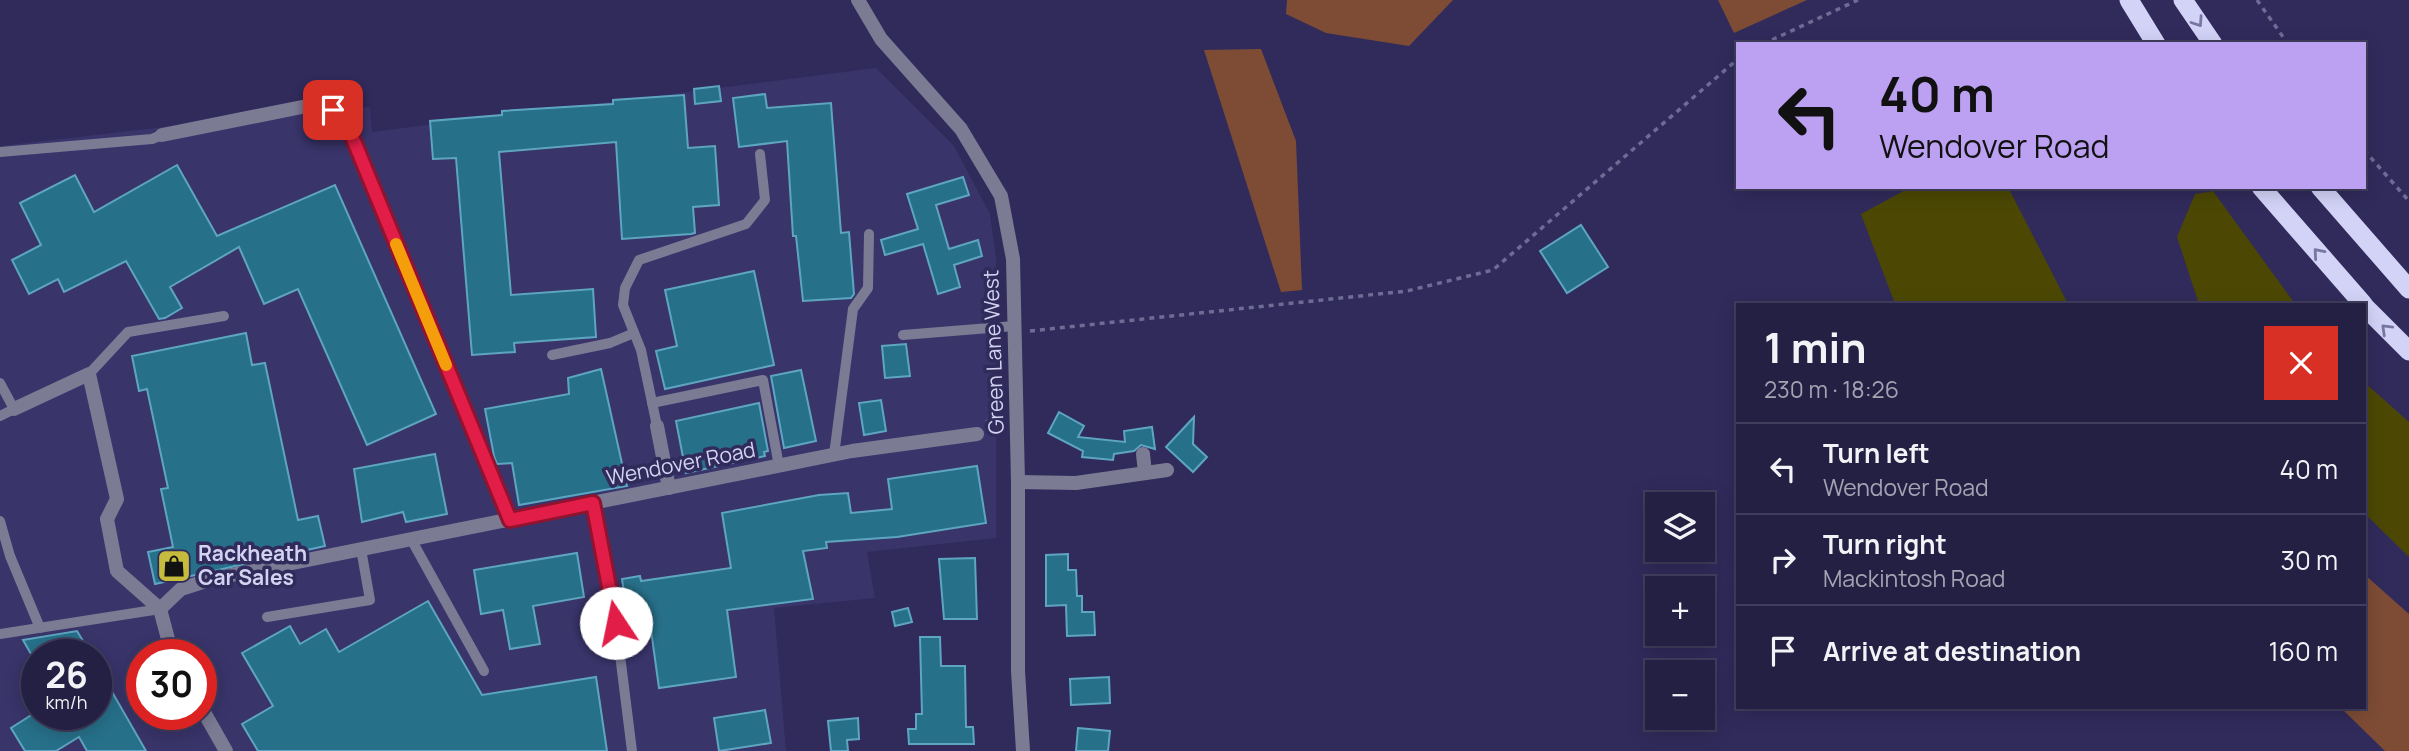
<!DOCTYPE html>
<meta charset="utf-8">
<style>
body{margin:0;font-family:Manrope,sans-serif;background:#302d4f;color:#f1f3f6;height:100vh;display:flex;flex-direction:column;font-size:26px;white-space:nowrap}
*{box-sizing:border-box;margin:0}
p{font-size:23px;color:#a3a3b2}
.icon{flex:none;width:38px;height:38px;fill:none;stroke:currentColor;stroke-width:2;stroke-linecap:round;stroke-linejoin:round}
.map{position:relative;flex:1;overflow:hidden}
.side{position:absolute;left:1736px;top:303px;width:630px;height:406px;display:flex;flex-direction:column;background:#242044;border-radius:0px;box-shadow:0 4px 18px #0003,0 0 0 2px #413e5d}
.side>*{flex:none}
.banner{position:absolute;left:1736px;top:42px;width:630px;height:147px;border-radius:0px;box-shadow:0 4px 18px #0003,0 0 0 2px #413e5d;background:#bca0f2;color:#111;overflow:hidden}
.tools{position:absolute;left:1645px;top:492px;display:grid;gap:14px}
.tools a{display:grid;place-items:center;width:70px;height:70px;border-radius:0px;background:#242044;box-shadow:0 4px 18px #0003,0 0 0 2px #413e5d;font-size:35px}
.speed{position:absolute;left:21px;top:639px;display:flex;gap:14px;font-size:35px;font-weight:700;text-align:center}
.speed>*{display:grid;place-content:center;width:91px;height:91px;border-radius:50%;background:#242044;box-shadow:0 4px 18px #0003,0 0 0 2px #413e5d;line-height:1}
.speed small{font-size:18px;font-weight:400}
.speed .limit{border:10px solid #d22;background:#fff;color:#111}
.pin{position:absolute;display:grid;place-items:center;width:60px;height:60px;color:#fff;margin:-30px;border-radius:14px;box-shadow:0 4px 10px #0006}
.me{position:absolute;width:77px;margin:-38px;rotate:349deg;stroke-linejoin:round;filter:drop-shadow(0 0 5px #0008)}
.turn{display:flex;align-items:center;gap:24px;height:147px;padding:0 28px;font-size:32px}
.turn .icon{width:91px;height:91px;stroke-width:2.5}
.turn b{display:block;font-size:49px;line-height:60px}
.round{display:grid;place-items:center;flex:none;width:74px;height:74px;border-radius:0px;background:#302d4f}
.head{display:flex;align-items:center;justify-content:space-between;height:119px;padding:0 28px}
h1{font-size:42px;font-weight:700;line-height:52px}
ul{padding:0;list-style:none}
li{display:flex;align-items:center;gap:21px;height:91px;padding:0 28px;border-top:2px solid #413e5d}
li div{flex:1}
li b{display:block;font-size:26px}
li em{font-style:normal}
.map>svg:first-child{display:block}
</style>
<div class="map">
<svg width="2409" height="751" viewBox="0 0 2409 751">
<rect width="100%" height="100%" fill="#302b5b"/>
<path fill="#39346a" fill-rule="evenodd" d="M 876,68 L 954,146 L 990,214 L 996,258 L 996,538 L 867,552 L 875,598 L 774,608 L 786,751 L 0,751 L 0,146 L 311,110 L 370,107 L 372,132 ZM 37,654 L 96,654 L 96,714 L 37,714 ZM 142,654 L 201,654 L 201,714 L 142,714 Z"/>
<g fill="#7e4c35">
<path d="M 1287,0 L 1453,0 L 1409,46 L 1326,33 L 1286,14 Z"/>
<path d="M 1718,0 L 1807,0 L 1734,33 Z"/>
<path d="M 1261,49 L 1296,141 L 1302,290 L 1281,292 L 1204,50 Z"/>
<path d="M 2364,574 L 2409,614 L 2409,751 L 2385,751 L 2340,707 L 2364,707 Z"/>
</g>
<g fill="#4c4804">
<path d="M 1911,187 L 2008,187 L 2068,304 L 1895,304 L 1861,214 Z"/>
<path d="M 2213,191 L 2295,304 L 2199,304 L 2177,237 L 2195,194 Z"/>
<path d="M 2364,382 L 2409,422 L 2409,557 L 2364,513 Z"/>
</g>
<g fill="#27708a" stroke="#5ea5c1" stroke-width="2">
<path d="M 719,86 L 721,101 L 695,104 L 694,89 Z"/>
<path d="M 765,94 L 767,108 L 831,103 L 841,233 L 849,232 L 854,294 L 851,298 L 803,301 L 796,236 L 793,236 L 787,141 L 739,147 L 733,98 Z"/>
<path d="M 684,95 L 688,148 L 715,146 L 719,205 L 693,207 L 695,233 L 691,234 L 622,239 L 616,142 L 499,152 L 511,295 L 593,289 L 596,337 L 514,343 L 515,352 L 472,355 L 456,158 L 433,159 L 430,121 L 502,115 L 502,111 L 613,104 L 613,100 Z"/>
<path d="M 177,165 L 217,236 L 335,185 L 436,414 L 367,445 L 298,289 L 264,304 L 239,247 L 170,287 L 182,308 L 165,318 L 159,319 L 126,261 L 64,292 L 58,279 L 29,294 L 12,260 L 41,245 L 20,203 L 75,175 L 94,212 Z"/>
<path d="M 963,177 L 969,195 L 936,205 L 949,249 L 978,240 L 982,256 L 954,265 L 960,287 L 938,294 L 923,244 L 885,255 L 881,240 L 918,229 L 907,194 Z"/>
<path d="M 1581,225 L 1608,267 L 1567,293 L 1540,251 Z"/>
<path d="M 754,271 L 774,365 L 665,389 L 656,351 L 677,346 L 665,290 Z"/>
<path d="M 246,333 L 252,365 L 265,363 L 298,520 L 318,516 L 325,546 L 155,584 L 148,552 L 173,547 L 161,489 L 168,488 L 147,389 L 139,391 L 132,356 Z"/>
<path d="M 906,344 L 910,376 L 885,378 L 882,346 Z"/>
<path d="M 601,369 L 627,486 L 519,505 L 512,463 L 497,464 L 494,456 L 485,409 L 569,394 L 568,378 Z"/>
<path d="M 801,370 L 816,441 L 784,448 L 771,376 Z"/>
<path d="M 881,400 L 886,431 L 864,435 L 859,403 Z"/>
<path d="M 759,403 L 768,451 L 764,452 L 765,456 L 686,473 L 676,421 Z"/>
<path d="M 1059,412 L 1084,426 L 1078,437 L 1125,442 L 1124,431 L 1152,427 L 1155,449 L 1141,445 L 1134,451 L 1114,454 L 1113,460 L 1082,457 L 1083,451 L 1048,433 Z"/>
<path d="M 1194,417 L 1193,444 L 1207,457 L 1193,472 L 1166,447 Z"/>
<path d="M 435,454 L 447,514 L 406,522 L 403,512 L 362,522 L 354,469 Z"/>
<path d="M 977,466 L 986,523 L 897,537 L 826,542 L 827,548 L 803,551 L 813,599 L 727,610 L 736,677 L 659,688 L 651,630 L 630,633 L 622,579 L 640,576 L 641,581 L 731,568 L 722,513 L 819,495 L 848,493 L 851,513 L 892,509 L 888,479 Z"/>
<path d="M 577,553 L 584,597 L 533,606 L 540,644 L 510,649 L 503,610 L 481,614 L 474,570 Z"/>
<path d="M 1068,554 L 1068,570 L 1076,570 L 1077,596 L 1082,596 L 1082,612 L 1094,612 L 1095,635 L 1067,636 L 1066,605 L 1046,606 L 1046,555 Z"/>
<path d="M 975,558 L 977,619 L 944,619 L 939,559 Z"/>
<path d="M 428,601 L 482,695 L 596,677 L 607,751 L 258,751 L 242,724 L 273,706 L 242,653 L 290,626 L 300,644 L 326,629 L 339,652 Z"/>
<path d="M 908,608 L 912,622 L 895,626 L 892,612 Z"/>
<path d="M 77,631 L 91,654 L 31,654 L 23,640 Z"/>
<path d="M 920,637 L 940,637 L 941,666 L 965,666 L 966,727 L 973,727 L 974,744 L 909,744 L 908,729 L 916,729 L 916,714 L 922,714 Z"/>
<path d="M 96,664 L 146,751 L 87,751 L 79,737 L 56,751 L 25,751 L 11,728 L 33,714 L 96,714 Z"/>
<path d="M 1109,677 L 1110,703 L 1071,705 L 1070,679 Z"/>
<path d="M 765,710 L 771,743 L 719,751 L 714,718 Z"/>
<path d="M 858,718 L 859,739 L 847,740 L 848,751 L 831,751 L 828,721 Z"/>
<path d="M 1078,728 L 1110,731 L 1108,751 L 1076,751 Z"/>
</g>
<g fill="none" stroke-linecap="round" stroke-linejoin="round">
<g stroke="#6e6b94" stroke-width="3.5" stroke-dasharray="5 5" stroke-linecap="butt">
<path d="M 2257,0 L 2288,44"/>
<path d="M 1763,44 L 1858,0"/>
<path d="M 2364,150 L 2409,201"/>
<path d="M 1030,331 L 1407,291 L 1493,270 L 1738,59"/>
<path d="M 986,422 L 1002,416"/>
</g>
<g stroke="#7b7b94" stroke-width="10">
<path d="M 0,152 L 152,139 L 162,135"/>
<path d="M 903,335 L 1014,326"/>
<path d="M 552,355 L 610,343 L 634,333"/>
<path d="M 89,374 L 128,332 L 224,316"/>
<path d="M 0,383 L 14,409 L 0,416"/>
<path d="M 652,403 L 763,380 L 779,466"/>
<path d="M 657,426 L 641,350 L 623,305 L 625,288 L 639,260 L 746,224 L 765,200 L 760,154"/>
<path d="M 834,455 L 853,309 L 868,288 L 869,234"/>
<path d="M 0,521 L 10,556 L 40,628"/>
<path d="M 411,539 L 484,671"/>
<path d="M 267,617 L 370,600 L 361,549"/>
<path d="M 616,623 L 632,751"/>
<path d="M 0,634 L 160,609"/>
</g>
<g stroke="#7b7b94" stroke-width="14">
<path d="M 162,135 L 307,106 L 333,110 L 349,129 L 510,520"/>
<path d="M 14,409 L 89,374 L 117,499 L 107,519 L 117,571 L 160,609"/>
<path d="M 657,426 L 669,488"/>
<path d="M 1143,454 L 1145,473"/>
<path d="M 1018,482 L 1076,483 L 1167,470"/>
<path d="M 593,503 L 616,623"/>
<path d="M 160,609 L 181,589 L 212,579 L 852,451 L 977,434"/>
<path d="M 160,609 L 172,654"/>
<path d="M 201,707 L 226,751"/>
</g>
<path stroke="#7b7b94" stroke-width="14" d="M 858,0 L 881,39 L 961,129 L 1001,196 L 1013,259 L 1018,482 L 1018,671 L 1023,751"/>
<g stroke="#d3d3f8" stroke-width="19">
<path d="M 2129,0 L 2156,44"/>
<path d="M 2183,0 L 2213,44"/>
<path d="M 2261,187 L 2363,304"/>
<path d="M 2320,187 L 2409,289"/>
<path d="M 2364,306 L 2409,351"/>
</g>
</g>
<defs><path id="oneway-chevron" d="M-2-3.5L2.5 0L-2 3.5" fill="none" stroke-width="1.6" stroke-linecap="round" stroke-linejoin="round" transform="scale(1.75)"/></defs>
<g stroke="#7977a2">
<use href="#oneway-chevron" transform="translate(2198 22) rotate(56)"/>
<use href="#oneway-chevron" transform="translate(2318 253) rotate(-131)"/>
<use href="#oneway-chevron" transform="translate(2386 329) rotate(-136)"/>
</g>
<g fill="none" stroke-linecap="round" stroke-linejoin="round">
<g stroke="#92132f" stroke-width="18">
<path id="route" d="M 333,110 L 349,129 L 510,520 L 593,503 L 616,623"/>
</g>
<use href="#route" stroke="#e11d48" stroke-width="12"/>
<path stroke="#f59e0b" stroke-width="12" d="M 396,244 L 446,365"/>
</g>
<defs>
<g id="shop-square" transform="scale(1.75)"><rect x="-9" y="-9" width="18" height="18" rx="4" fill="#c5bc3d" stroke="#302b5b"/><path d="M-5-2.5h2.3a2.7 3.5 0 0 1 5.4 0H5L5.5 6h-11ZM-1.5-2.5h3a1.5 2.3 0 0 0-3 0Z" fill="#111"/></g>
</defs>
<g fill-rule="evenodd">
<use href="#shop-square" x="174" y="566"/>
</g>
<g text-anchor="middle" stroke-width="7" stroke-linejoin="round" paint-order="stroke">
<g font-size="21" fill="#d3d3f1" stroke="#302b5b">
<text transform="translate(994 352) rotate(-92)" y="7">Green Lane West</text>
<text transform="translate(681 464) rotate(-11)" y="7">Wendover Road</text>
</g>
<g font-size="21" font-weight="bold" fill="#d3d3f1" stroke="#302b5b" text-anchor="start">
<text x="198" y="561">Rackheath<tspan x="198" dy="24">Car Sales</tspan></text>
</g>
</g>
</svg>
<div class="tools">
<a><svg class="icon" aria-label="layers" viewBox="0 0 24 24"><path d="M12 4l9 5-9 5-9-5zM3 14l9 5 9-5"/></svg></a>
<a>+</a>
<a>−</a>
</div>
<div class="speed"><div>26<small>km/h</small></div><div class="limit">30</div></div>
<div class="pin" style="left:333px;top:110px;background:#d93025"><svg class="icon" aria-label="arrive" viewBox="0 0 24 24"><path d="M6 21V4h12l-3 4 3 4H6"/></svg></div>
<svg class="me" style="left:616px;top:623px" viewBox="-20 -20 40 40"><circle r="19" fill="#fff"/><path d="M0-13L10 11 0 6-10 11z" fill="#e11d48"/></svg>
<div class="banner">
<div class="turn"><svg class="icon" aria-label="left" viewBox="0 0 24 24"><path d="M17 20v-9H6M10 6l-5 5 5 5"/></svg><div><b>40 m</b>Wendover Road</div></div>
</div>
<section class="side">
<div class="head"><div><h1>1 min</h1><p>230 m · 18:26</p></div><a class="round" style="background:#d93025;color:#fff"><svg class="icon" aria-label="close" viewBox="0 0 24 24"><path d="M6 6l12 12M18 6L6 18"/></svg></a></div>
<ul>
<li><svg class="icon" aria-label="left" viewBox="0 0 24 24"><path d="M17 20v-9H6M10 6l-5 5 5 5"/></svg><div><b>Turn left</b><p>Wendover Road</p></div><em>40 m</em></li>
<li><svg class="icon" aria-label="right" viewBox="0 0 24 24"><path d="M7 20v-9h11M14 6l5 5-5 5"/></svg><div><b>Turn right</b><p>Mackintosh Road</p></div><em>30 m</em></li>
<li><svg class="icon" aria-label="arrive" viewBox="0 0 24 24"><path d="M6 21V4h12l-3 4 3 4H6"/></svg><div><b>Arrive at destination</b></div><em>160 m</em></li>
</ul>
</section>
</div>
